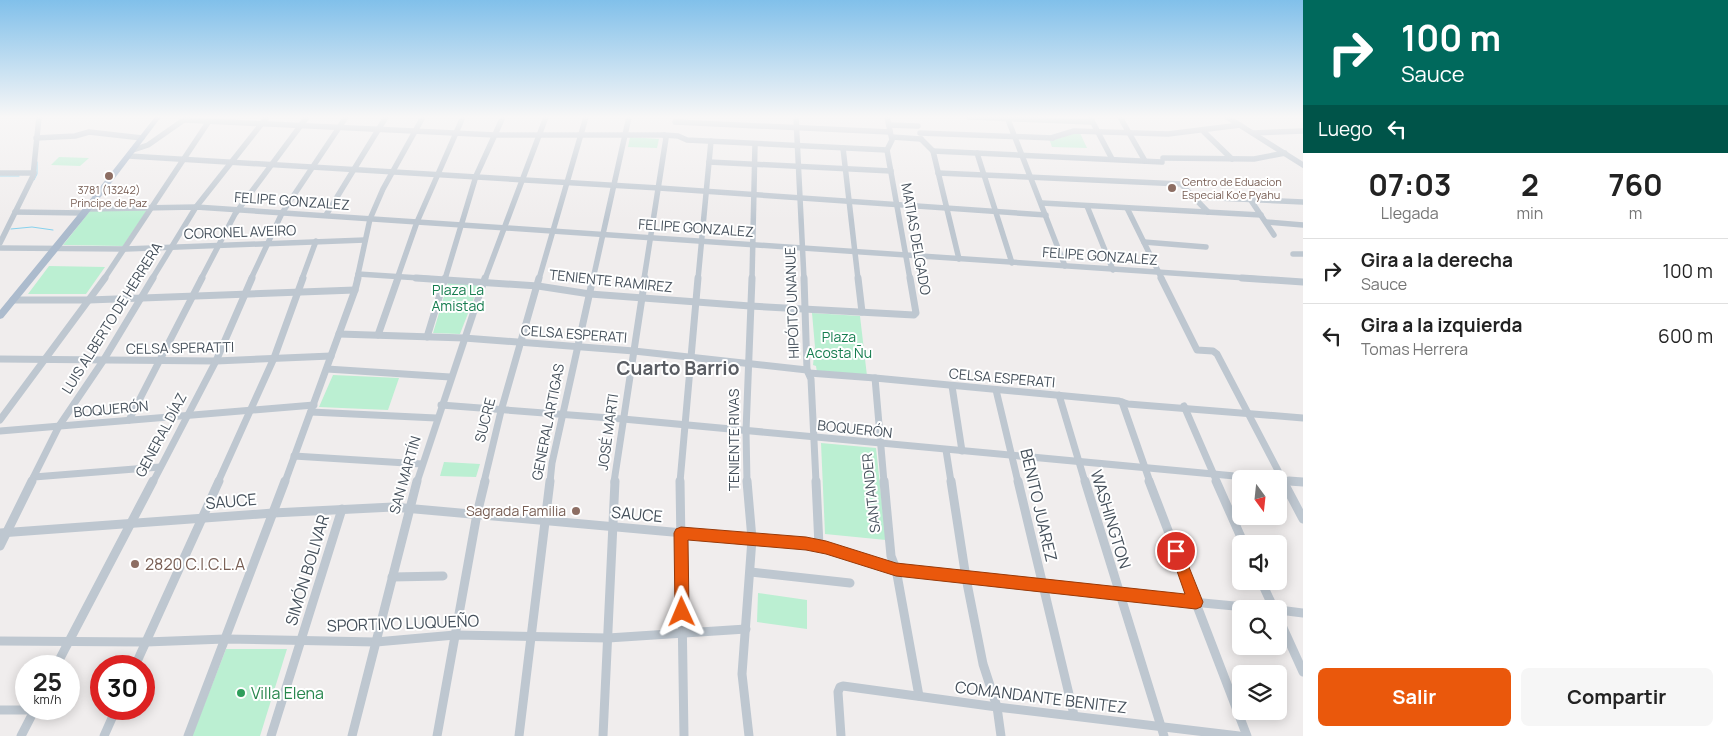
<!DOCTYPE html>
<html lang="es">
<meta charset="utf-8">
<style>
body{margin:0;font-family:Manrope,sans-serif;background:#f6f6f6;color:#222;height:100vh;display:flex;flex-direction:column;font-size:19px;white-space:nowrap}
*{box-sizing:border-box;margin:0}
p{font-size:16px;color:#767676}
.icon{flex:none;width:28px;height:28px;fill:none;stroke:currentColor;stroke-width:2;stroke-linecap:round;stroke-linejoin:round}
.map{position:relative;flex:1;overflow:hidden}
.drawer{display:flex;flex-direction:column;background:#fff;width:425px}
.drawer>*{flex:none}
.top-card{background:#00695c;color:#fff;overflow:hidden}
.needle{width:32px;rotate:165deg}
.buttons{position:absolute;left:1232px;top:470px;display:grid;gap:10px}
.buttons a{display:grid;place-items:center;width:55px;height:55px;border-radius:8px;background:#fff;box-shadow:0 2px 12px #0003;font-size:25px}
.speed{position:absolute;left:15px;top:655px;display:flex;gap:10px;font-size:25px;font-weight:700;text-align:center}
.speed>*{display:grid;place-content:center;width:65px;height:65px;border-radius:50%;background:#fff;box-shadow:0 2px 12px #0003;line-height:1}
.speed small{font-size:12px;font-weight:400}
.speed .limit{border:8px solid #d22;background:#fff;color:#111}
.pin{position:absolute;display:grid;place-items:center;width:42px;height:42px;color:#fff;margin:-21px;border:2px solid #fff;border-radius:50%;box-shadow:0 1px 5px #0007}
.me{position:absolute;width:55px;margin:-28px;rotate:359deg;stroke-linejoin:round;filter:drop-shadow(0 0 4px #0008)}
.turn{display:flex;align-items:center;gap:18px;height:105px;padding:0 15px;font-size:22px}
.turn .icon{width:65px;height:65px;stroke-width:2.5}
.turn b{display:block;font-size:35px;line-height:42px}
.then{display:flex;align-items:center;height:48px;padding:0 15px;background:#0003;gap:10px;font-size:19px}
.eta{display:flex;justify-content:space-evenly;align-items:center;height:85px;text-align:center}
.eta b{font-size:30px;font-weight:700;line-height:35px}
.cta{display:flex;gap:10px;margin-top:auto;padding:10px 15px}
.cta a{flex:1;height:58px;border-radius:8px;background:#ea580c;color:#fff;font-size:20px;font-weight:700;line-height:58px;text-align:center}
.cta a+a{background:#f6f6f6;color:#222}
ul{padding:0;list-style:none}
li{display:flex;align-items:center;gap:15px;height:65px;padding:0 15px;border-top:1px solid #e0e0e0}
li div{flex:1}
li b{display:block;font-size:19px}
li em{font-style:normal}
main{display:flex;flex:1;min-height:0}
.map>svg:first-child{display:block}
</style>
<main>
<div class="map">
<svg width="1303" height="736" viewBox="0 0 1303 736">
<rect width="100%" height="100%" fill="#f0eded"/>
<g fill="#bbefd2">
<path d="M 1076,133 L 1080,133 L 1087,148 L 1052,147 L 1050,141 Z"/>
<path d="M 630,137 L 659,139 L 657,148 L 628,147 Z"/>
<path d="M 59,157 L 89,158 L 80,166 L 51,165 Z"/>
<path d="M 147,210 L 123,246 L 63,245 L 90,211 Z"/>
<path d="M 49,266 L 105,267 L 86,294 L 28,294 Z"/>
<path d="M 448,283 L 479,285 L 460,334 L 433,333 Z"/>
<path d="M 812,313 L 860,316 L 867,376 L 817,373 L 816,366 L 813,365 L 815,347 Z"/>
<path d="M 333,375 L 399,378 L 388,410 L 319,407 Z"/>
<path d="M 821,443 L 876,448 L 886,540 L 825,534 Z"/>
<path d="M 444,462 L 480,464 L 476,477 L 440,476 Z"/>
<path d="M 758,593 L 807,600 L 807,629 L 757,622 Z"/>
<path d="M 226,649 L 287,649 L 260,736 L 192,736 Z"/>
</g>
<g fill="none" stroke-linecap="round" stroke-linejoin="round">
<g stroke="#87d2ed" stroke-width="1">
<path d="M 0,176 L 19,176"/>
<path d="M 34,180 L 37,174 L 37,162"/>
<path d="M 11,229 L 32,227 L 53,230"/>
</g>
<g stroke="#bec7d0" stroke-width="5.5">
<path d="M 796,117 L 804,279"/>
<path d="M 887,117 L 892,140 L 887,150 L 910,279"/>
<path d="M 969,117 L 1092,122"/>
<path d="M 1007,117 L 1065,266"/>
<path d="M 1090,117 L 1112,159"/>
<path d="M 1120,117 L 1145,161"/>
<path d="M 1227,117 L 1303,165"/>
<path d="M 185,120 L 495,135 L 664,135 L 678,136 L 687,140 L 887,150"/>
<path d="M 675,122 L 890,132"/>
<path d="M 889,125 L 918,126"/>
<path d="M 1204,132 L 1232,159"/>
<path d="M 920,133 L 1053,138"/>
<path d="M 1253,133 L 1303,131"/>
<path d="M 892,137 L 921,139"/>
<path d="M 36,138 L 75,136 L 89,132 L 142,138"/>
<path d="M 1051,138 L 1074,131 L 1168,134 L 1240,125"/>
<path d="M 921,139 L 933,151 L 959,259"/>
<path d="M 843,148 L 858,279"/>
<path d="M 133,150 L 148,145 L 188,117"/>
<path d="M 933,151 L 1162,162"/>
<path d="M 977,153 L 1012,263"/>
<path d="M 129,156 L 659,188 L 1046,215"/>
<path d="M 1163,158 L 1254,159 L 1285,153"/>
<path d="M 709,162 L 891,171"/>
<path d="M 0,173 L 34,173"/>
<path d="M 938,173 L 1181,184 L 1208,212"/>
<path d="M 1194,197 L 1303,202"/>
<path d="M 1250,199 L 1274,235"/>
<path d="M 1042,203 L 1261,215"/>
<path d="M 1087,206 L 1113,270"/>
<path d="M 1127,208 L 1162,279"/>
<path d="M 87,209 L 196,207 L 1261,279"/>
<path d="M 15,212 L 84,213"/>
<path d="M 326,215 L 386,117"/>
<path d="M 1266,222 L 1303,225"/>
<path d="M 1144,242 L 1206,247"/>
<path d="M 0,243 L 33,176 L 39,117"/>
<path d="M 0,248 L 126,249 L 365,240"/>
<path d="M 1293,254 L 1303,254"/>
<path d="M 358,274 L 435,279"/>
<path d="M 104,279 L 209,121"/>
<path d="M 152,279 L 196,207 L 267,117"/>
<path d="M 201,279 L 235,214 L 307,117"/>
<path d="M 251,279 L 282,213 L 346,117"/>
<path d="M 302,279 L 316,241"/>
<path d="M 357,279 L 370,219 L 383,189 L 423,117"/>
<path d="M 397,279 L 417,222 L 463,117"/>
<path d="M 445,279 L 476,176 L 503,117"/>
<path d="M 485,279 L 546,117"/>
<path d="M 539,279 L 586,117"/>
<path d="M 593,279 L 629,117"/>
<path d="M 644,279 L 666,138 L 664,135"/>
<path d="M 698,279 L 711,141"/>
<path d="M 752,279 L 755,144"/>
</g>
<g stroke="#bec7d0" stroke-width="7">
<path d="M 416,278 L 538,286 L 590,294 L 750,306 L 914,315 L 916,313 L 910,278"/>
<path d="M 804,278 L 807,370 L 811,379 L 816,482"/>
<path d="M 858,278 L 862,312"/>
<path d="M 1161,278 L 1197,350 L 1213,351 L 1217,354 L 1284,482"/>
<path d="M 1242,278 L 1303,282"/>
<path d="M 13,300 L 89,300 L 355,290"/>
<path d="M 339,334 L 464,338 L 634,351 L 807,370"/>
<path d="M 378,335 L 398,278"/>
<path d="M 427,337 L 445,278"/>
<path d="M 0,359 L 216,361 L 331,356"/>
<path d="M 327,369 L 450,377"/>
<path d="M 809,373 L 875,378"/>
<path d="M 952,386 L 962,451"/>
<path d="M 996,390 L 1018,482"/>
<path d="M 1059,395 L 1085,482"/>
<path d="M 1122,402 L 1150,482"/>
<path d="M 441,405 L 623,419 L 1267,479"/>
<path d="M 1184,406 L 1217,482"/>
<path d="M 311,412 L 436,418"/>
<path d="M 0,420 L 105,278"/>
<path d="M 129,420 L 202,278"/>
<path d="M 0,431 L 314,405"/>
<path d="M 946,450 L 951,482"/>
<path d="M 294,456 L 422,464"/>
<path d="M 34,477 L 160,467"/>
<path d="M 1281,480 L 1302,482"/>
<path d="M 31,482 L 59,426 L 103,361 L 153,278"/>
<path d="M 153,482 L 216,361 L 252,278"/>
<path d="M 218,482 L 274,358 L 303,278"/>
<path d="M 285,482 L 355,290 L 358,278"/>
<path d="M 417,482 L 485,278"/>
<path d="M 484,482 L 501,411 L 539,278"/>
<path d="M 550,482 L 552,463 L 593,278"/>
<path d="M 614,482 L 645,278"/>
<path d="M 680,482 L 698,278"/>
<path d="M 747,482 L 746,431 L 752,278"/>
<path d="M 884,482 L 875,378 L 1119,401 L 1128,404 L 1303,418"/>
</g>
<g stroke="#bec7d0" stroke-width="9">
<path d="M 680,481 L 684,736"/>
<path d="M 747,481 L 752,539 L 742,674 L 749,736"/>
<path d="M 816,481 L 819,546"/>
<path d="M 884,481 L 891,556 L 896,569 L 919,696"/>
<path d="M 951,481 L 966,578 L 983,664 L 997,707 L 1001,736"/>
<path d="M 1018,481 L 1074,715"/>
<path d="M 1085,481 L 1164,736"/>
<path d="M 1149,481 L 1247,736"/>
<path d="M 1216,481 L 1244,544"/>
<path d="M 1283,481 L 1303,519"/>
<path d="M 1289,481 L 1303,482"/>
<path d="M 0,533 L 273,513 L 393,507 L 806,544 L 897,570 L 1035,587 L 1266,609"/>
<path d="M 0,546 L 32,481"/>
<path d="M 751,572 L 850,583"/>
<path d="M 392,577 L 443,576"/>
<path d="M 1261,581 L 1274,609"/>
<path d="M 1279,610 L 1303,613"/>
<path d="M 1279,619 L 1303,672"/>
<path d="M 0,641 L 146,642 L 225,639 L 376,642 L 455,635 L 608,638 L 746,629"/>
<path d="M 56,666 L 153,481"/>
<path d="M 135,666 L 219,481"/>
<path d="M 0,710 L 34,710"/>
<path d="M 21,736 L 35,709"/>
<path d="M 104,736 L 116,709"/>
<path d="M 188,736 L 285,481"/>
<path d="M 271,736 L 342,509"/>
<path d="M 352,736 L 417,481"/>
<path d="M 437,736 L 477,514 L 485,481"/>
<path d="M 519,736 L 550,481"/>
<path d="M 603,736 L 615,481"/>
<path d="M 841,736 L 838,692 L 840,687 L 843,686 L 997,707 L 1239,736"/>
</g>
<path fill="#acbbcd" fill-rule="evenodd" d="M 155,117 L 161,117 L 87,215 L 3,318 L 0,319 L 0,310 L 81,211 Z"/>
</g>
<linearGradient id="sky" x2="0" y2="1"><stop stop-color="#81c0ea"/><stop offset="0.53" stop-color="#f8f7f7"/><stop offset="1" stop-color="#f8f7f7" stop-opacity="0"/></linearGradient>
<rect width="1303" height="220" fill="url(#sky)"/>
<path fill="#ea580c" stroke="#983908" d="M 681,527 L 806,537 L 826,541 L 896,563 L 1185,594 L 1170,551 L 1172,547 L 1176,545 L 1181,547 L 1203,602 L 1201,607 L 1196,609 L 896,576 L 826,554 L 806,550 L 688,540 L 689,612 L 687,617 L 682,620 L 677,617 L 675,612 L 674,533 L 676,529 Z"/>
<g fill="#8d6e63" stroke="#fff" stroke-width="2">
<circle cx="109" cy="176" r="5"/>
<circle cx="1172" cy="188" r="5"/>
<circle cx="576" cy="511" r="5"/>
<circle cx="135" cy="564" r="5"/>
</g>
<circle fill="#2e9e5b" stroke="#fff" stroke-width="2" cx="241" cy="693" r="5"/>
<g text-anchor="middle" stroke-width="4" stroke-linejoin="round" paint-order="stroke">
<g font-size="11" fill="#785e54" stroke="#fff" text-anchor="start">
<text x="1182" y="186">Centro de Eduacion<tspan x="1182" dy="13">Especial Ko'e Pyahu</tspan></text>
<text x="109" y="194" text-anchor="middle">3781 (13242)<tspan x="109" dy="13">Principe de Paz</tspan></text>
</g>
<g font-size="14" fill="#45505b" stroke="#fff">
<text transform="translate(292 201) rotate(4)" y="5">FELIPE GONZALEZ</text>
<text transform="translate(696 228) rotate(4)" y="5">FELIPE GONZALEZ</text>
<text transform="translate(240 232) rotate(-2)" y="5">CORONEL AVEIRO</text>
<text transform="translate(916 239) rotate(80)" y="5">MATIAS DELGADO</text>
<text transform="translate(1100 256) rotate(4)" y="5">FELIPE GONZALEZ</text>
<text transform="translate(611 281) rotate(6)" y="5">TENIENTE RAMIREZ</text>
<text transform="translate(792 303) rotate(-92)" y="5">HIPÓITO UNANUE</text>
<text transform="translate(112 318) rotate(-58)" y="5">LUIS ALBERTO DE HERRERA</text>
<text transform="translate(574 334) rotate(4)" y="5">CELSA ESPERATI</text>
<text transform="translate(180 348) rotate(-1)" y="5">CELSA SPERATTI</text>
<text transform="translate(1002 378) rotate(5)" y="5">CELSA ESPERATI</text>
<text transform="translate(111 409) rotate(-5)" y="5">BOQUERÓN</text>
<text transform="translate(485 420) rotate(-76)" y="5">SUCRE</text>
<text transform="translate(548 422) rotate(-79)" y="5">GENERAL ARTIGAS</text>
<text transform="translate(855 429) rotate(6)" y="5">BOQUERÓN</text>
<text transform="translate(608 432) rotate(-82)" y="5">JOSÉ MARTI</text>
<text transform="translate(161 435) rotate(-62)" y="5">GENERAL DÍAZ</text>
<text transform="translate(734 440) rotate(-90)" y="5">TENIENTE RIVAS</text>
<text transform="translate(405 475) rotate(-74)" y="5">SAN MARTÍN</text>
<text transform="translate(871 493) rotate(-96)" y="5">SANTANDER</text>
</g>
<g font-size="14" fill="#167d4f" stroke="#fff">
<text x="458" y="295">Plaza La<tspan x="458" dy="16">Amistad</tspan></text>
<text x="839" y="342">Plaza<tspan x="839" dy="16">Acosta Ñu</tspan></text>
</g>
<g font-size="14" fill="#785e54" stroke="#fff" text-anchor="end">
<text x="566" y="516">Sagrada Familia</text>
</g>
<g font-size="16" fill="#45505b" stroke="#fff">
<text transform="translate(231 501) rotate(-5)" y="6">SAUCE</text>
<text transform="translate(1039 505) rotate(77)" y="6">BENITO JUAREZ</text>
<text transform="translate(637 514) rotate(5)" y="6">SAUCE</text>
<text transform="translate(1111 519) rotate(73)" y="6">WASHINGTON</text>
<text transform="translate(307 570) rotate(-73)" y="6">SIMÓN BOLIVAR</text>
<text transform="translate(403 623) rotate(-2)" y="6">SPORTIVO LUQUEÑO</text>
<text transform="translate(1041 697) rotate(7)" y="6">COMANDANTE BENITEZ</text>
</g>
<g font-size="16" fill="#785e54" stroke="#fff" text-anchor="start">
<text x="145" y="570">2820 C.I.C.L.A</text>
</g>
<g font-size="16" fill="#27864d" stroke="#fff" text-anchor="start">
<text x="251" y="699">Villa Elena</text>
</g>
<g font-size="19" font-weight="bold" fill="#5a5d63" stroke="#fff">
<text x="678" y="375">Cuarto Barrio</text>
</g>
</g>
</svg>
<div class="buttons">
<a><svg class="needle" viewBox="-14 -14 28 28"><path d="M0-13l5 13h-10z" fill="#e53935"/><path d="M0 13l5-13h-10z" fill="#767676"/></svg></a>
<a><svg class="icon" aria-label="sound" viewBox="0 0 24 24"><path d="M4 9h4l5-4v14l-5-4H4zM17 9q2 3 0 6"/></svg></a>
<a><svg class="icon" aria-label="search" viewBox="0 0 24 24"><circle cx="10" cy="10" r="6"/><path d="M15 15l6 6"/></svg></a>
<a><svg class="icon" aria-label="layers" viewBox="0 0 24 24"><path d="M12 4l9 5-9 5-9-5zM3 14l9 5 9-5"/></svg></a>
</div>
<div class="speed"><div>25<small>km/h</small></div><div class="limit">30</div></div>
<div class="pin" style="left:1176px;top:551px;background:#d93025"><svg class="icon" aria-label="arrive" viewBox="0 0 24 24"><path d="M6 21V4h12l-3 4 3 4H6"/></svg></div>
<svg class="me" style="left:682px;top:612px" viewBox="-20 -20 40 40"><path d="M0-17L14 15 0 8-14 15z" fill="#ea580c" stroke="#fff" stroke-width="4"/></svg>
</div>
<section class="drawer">
<div class="top-card">
<div class="turn"><svg class="icon" aria-label="right" viewBox="0 0 24 24"><path d="M7 20v-9h11M14 6l5 5-5 5"/></svg><div><b>100 m</b>Sauce</div></div>
<div class="then">Luego<svg class="icon" aria-label="left" viewBox="0 0 24 24"><path d="M17 20v-9H6M10 6l-5 5 5 5"/></svg></div>
</div>
<div class="eta">
<div><b>07:03</b><p>Llegada</p></div>
<div><b>2</b><p>min</p></div>
<div><b>760</b><p>m</p></div>
</div>
<ul>
<li><svg class="icon" aria-label="right" viewBox="0 0 24 24"><path d="M7 20v-9h11M14 6l5 5-5 5"/></svg><div><b>Gira a la derecha</b><p>Sauce</p></div><em>100 m</em></li>
<li><svg class="icon" aria-label="left" viewBox="0 0 24 24"><path d="M17 20v-9H6M10 6l-5 5 5 5"/></svg><div><b>Gira a la izquierda</b><p>Tomas Herrera</p></div><em>600 m</em></li>
</ul>
<div class="cta"><a>Salir</a><a>Compartir</a></div>
</section>
</main>
